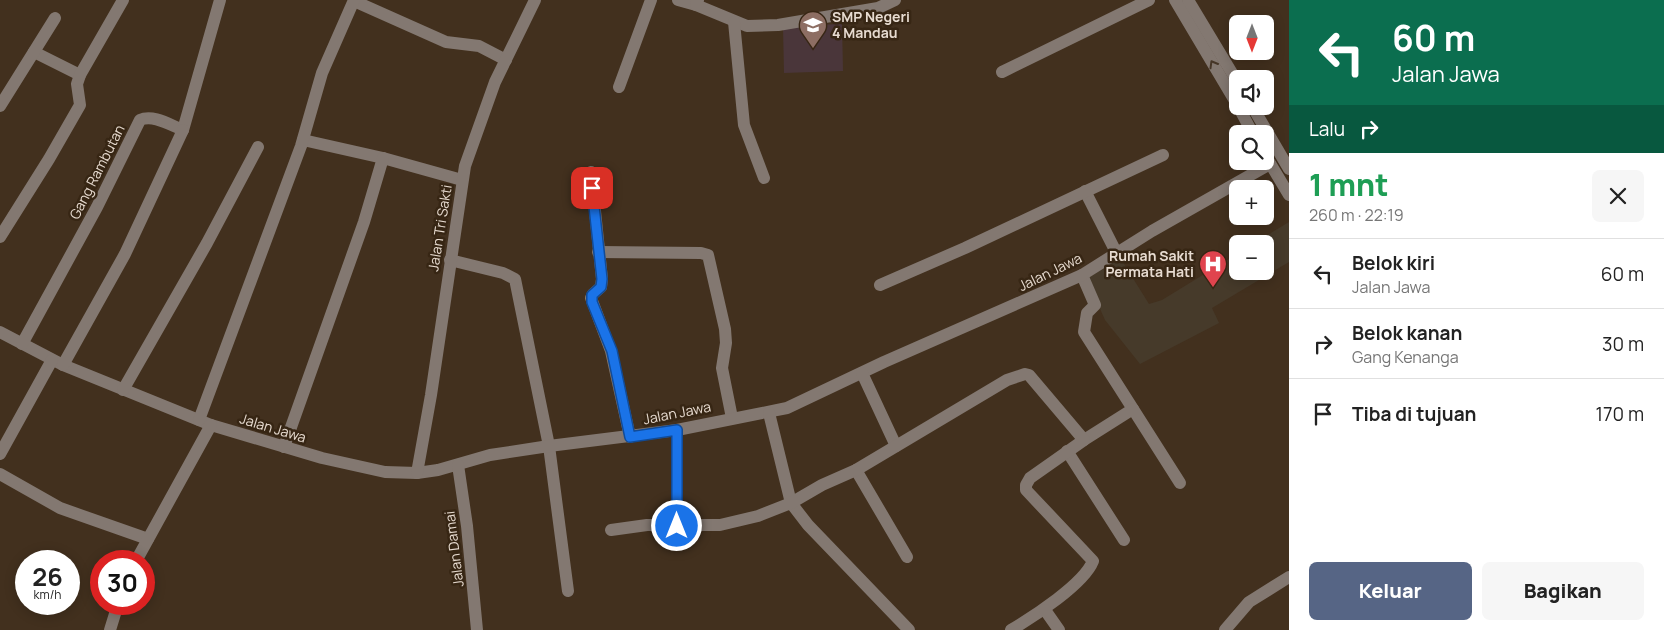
<!DOCTYPE html>
<html lang="id">
<meta charset="utf-8">
<style>
body{margin:0;font-family:Manrope,sans-serif;background:#f6f6f6;color:#222;height:100vh;display:flex;flex-direction:column;font-size:19px;white-space:nowrap}
*{box-sizing:border-box;margin:0}
p{font-size:16px;color:#767676}
.icon{flex:none;width:28px;height:28px;fill:none;stroke:currentColor;stroke-width:2;stroke-linecap:round;stroke-linejoin:round}
.map{position:relative;flex:1;overflow:hidden}
.details{display:flex;flex-direction:column;background:#fff;width:375px}
.details>*{flex:none}
.guide{background:#0b6e4f;color:#fff;overflow:hidden}
.needle{width:32px;rotate:180deg}
.buttons{position:absolute;left:1229px;top:15px;display:grid;gap:10px}
.buttons a{display:grid;place-items:center;width:45px;height:45px;border-radius:8px;background:#fff;box-shadow:0 2px 12px #0003;font-size:25px}
.speed{position:absolute;left:15px;top:550px;display:flex;gap:10px;font-size:25px;font-weight:700;text-align:center}
.speed>*{display:grid;place-content:center;width:65px;height:65px;border-radius:50%;background:#fff;box-shadow:0 2px 12px #0003;line-height:1}
.speed small{font-size:12px;font-weight:400}
.speed .limit{border:8px solid #d22;background:#fff;color:#111}
.pin{position:absolute;display:grid;place-items:center;width:42px;height:42px;color:#fff;margin:-21px;border-radius:10px;box-shadow:0 2px 8px #0006}
.me{position:absolute;width:55px;margin:-28px;rotate:0deg;stroke-linejoin:round;filter:drop-shadow(0 0 4px #0008)}
.turn{display:flex;align-items:center;gap:18px;height:105px;padding:0 20px;font-size:22px}
.turn .icon{width:65px;height:65px;stroke-width:2.5}
.turn b{display:block;font-size:35px;line-height:42px}
.then{display:flex;align-items:center;height:48px;padding:0 20px;background:#0003;gap:10px;font-size:19px}
.round{display:grid;place-items:center;flex:none;width:52px;height:52px;border-radius:8px;background:#f6f6f6}
.headline{display:flex;align-items:center;justify-content:space-between;height:85px;padding:0 20px}
h1{font-size:30px;font-weight:800;line-height:38px;color:#1e9e55}
.button{display:flex;gap:10px;margin-top:auto;padding:10px 20px}
.button a{flex:1;height:58px;border-radius:8px;background:#566585;color:#fff;font-size:20px;font-weight:800;line-height:58px;text-align:center}
.button a+a{background:#f6f6f6;color:#222}
ul{padding:0;list-style:none}
li{display:flex;align-items:center;gap:15px;height:70px;padding:0 20px;border-top:1px solid #e0e0e0}
li div{flex:1}
li b{display:block;font-size:19px}
li em{font-style:normal}
main{display:flex;flex:1;min-height:0}
.map>svg:first-child{display:block}
</style>
<main>
<div class="map">
<svg width="1289" height="630" viewBox="0 0 1289 630">
<rect width="100%" height="100%" fill="#42301e"/>
<path fill="#4a363a" d="M 842,24 L 843,71 L 784,73 L 783,26 Z"/>
<path fill="#463a2a" d="M 1289,222 L 1289,262 L 1212,308 L 1219,323 L 1140,364 L 1105,320 L 1086,277 L 1119,256 L 1149,304 L 1162,300 L 1237,254 L 1238,271 L 1265,271 L 1265,244 L 1253,244 Z"/>
<g fill="none" stroke-linecap="round" stroke-linejoin="round">
<g stroke="#837871" stroke-width="12">
<path d="M 678,0 L 696,5"/>
<path d="M 698,0 L 696,5 L 747,26 L 778,25 L 878,8 L 895,0"/>
<path d="M 1175,0 L 1238,106"/>
<path d="M 1188,0 L 1238,83"/>
<path d="M 354,1 L 446,42 L 479,46 L 506,60"/>
<path d="M 734,22 L 744,125 L 764,178"/>
<path d="M 34,52 L 80,75"/>
<path d="M 1002,72 L 1149,0"/>
<path d="M 619,87 L 651,0"/>
<path d="M 0,106 L 55,18"/>
<path d="M 1238,106 L 1253,134"/>
<path d="M 1252,106 L 1289,169"/>
<path d="M 303,140 L 383,158 L 462,180"/>
<path d="M 1265,155 L 1289,195"/>
<path d="M 591,172 L 602,279 L 601,287 L 593,294 L 591,298 L 611,351 L 630,437"/>
<path d="M 1085,191 L 1117,254"/>
<path d="M 0,237 L 49,159 L 80,105 L 77,84 L 80,75 L 123,0"/>
<path d="M 598,252 L 701,253 L 708,255 L 725,329 L 726,343 L 722,368 L 732,418"/>
<path d="M 450,260 L 503,273 L 515,279 L 549,446 L 568,591"/>
<path d="M 1082,275 L 1095,305 L 1087,313 L 1084,332 L 1133,409"/>
<path d="M 880,285 L 965,248 L 1163,155"/>
<path d="M 0,332 L 63,365 L 211,425 L 322,458 L 385,472 L 417,473 L 438,470 L 490,455 L 549,446 L 677,430 L 787,408 L 884,362 L 1082,275 L 1152,231 L 1270,164"/>
<path d="M 22,344 L 97,207 L 140,120 C 153,114 170,125 183,130 L 220,0"/>
<path d="M 63,365 L 125,254 L 183,130"/>
<path d="M 862,373 L 896,446"/>
<path d="M 123,390 L 207,243 L 258,147"/>
<path d="M 769,413 L 791,503 L 808,525 L 909,630"/>
<path d="M 199,420 L 301,146 L 322,73 L 354,0"/>
<path d="M 677,430 L 677,526"/>
<path d="M 1084,440 L 1133,409 L 1180,483"/>
<path d="M 284,447 L 364,222 L 383,158"/>
<path d="M 1067,451 L 1124,540"/>
<path d="M 0,454 L 52,360"/>
<path d="M 458,465 L 467,526 L 477,630"/>
<path d="M 856,470 L 907,557"/>
<path d="M 417,473 L 431,395 L 465,166 L 495,82 L 535,0"/>
<path d="M 0,474 L 60,508 L 148,539"/>
<path d="M 611,530 L 647,525 L 720,525 L 758,516 L 791,503 L 822,485 L 856,470 L 1007,380 L 1025,374 L 1029,375 L 1084,440 L 1030,478 L 1026,485 L 1026,490 L 1093,561 C 1084,584 1033,617 1011,630"/>
<path d="M 136,561 L 211,425"/>
<path d="M 1045,610 L 1059,630"/>
<path d="M 110,630 L 118,604"/>
<path d="M 1225,630 L 1249,602 L 1289,577"/>
</g>
</g>
<defs><path id="oneway-chevron" d="M-2-3.5L2.5 0L-2 3.5" fill="none" stroke-width="1.6" stroke-linecap="round" stroke-linejoin="round" transform="scale(1.25)"/></defs>
<use stroke="#463627" href="#oneway-chevron" transform="translate(1213 64) rotate(-120)"/>
<g fill="none" stroke-linecap="round" stroke-linejoin="round">
<g stroke="#114b97" stroke-width="12">
<path id="route" d="M 592,188 L 602,279 L 601,287 L 592,295 L 592,302 L 612,351 L 630,437 L 677,430 L 677,526"/>
</g>
<use href="#route" stroke="#1a73e8" stroke-width="9"/>
</g>
<defs>
<g id="school-pin" transform="scale(1.4375)"><path d="M0 17L-7.5 6A9.5 9.5 0 1 1 7.5 6Z" fill="#8d6e63" stroke="#372614"/><path d="M0-5L7-2L0 1L-7-2ZM-4 1L0 2.5L4 1V4Q0 6-4 4Z" fill="#fff"/></g>
<g id="hospital-pin" transform="scale(1.4375)"><path d="M0 17L-7.5 6A9.5 9.5 0 1 1 7.5 6Z" fill="#e0444e" stroke="#372614"/><path d="M-5-5h3v3.5h4V-5h3V5h-3V1.5h-4V5h-3Z" fill="#fff"/></g>
</defs>
<g fill-rule="evenodd">
<use href="#school-pin" x="813" y="25"/>
<use href="#hospital-pin" x="1213" y="264"/>
</g>
<g text-anchor="middle" stroke-width="5" stroke-linejoin="round" paint-order="stroke">
<g font-size="14" font-weight="bold" fill="#e7dbd0" stroke="#372614" text-anchor="start">
<text x="832" y="22">SMP Negeri<tspan x="832" dy="16">4 Mandau</tspan></text>
<text x="1194" y="261" text-anchor="end">Rumah Sakit<tspan x="1194" dy="16">Permata Hati</tspan></text>
</g>
<g font-size="14" fill="#e7dbd0" stroke="#372614">
<text transform="translate(97 172) rotate(-63)" y="5">Gang Rambutan</text>
<text transform="translate(440 228) rotate(-81)" y="5">Jalan Tri Sakti</text>
<text transform="translate(1050 272) rotate(-26)" y="5">Jalan Jawa</text>
<text transform="translate(677 413) rotate(-11)" y="5">Jalan Jawa</text>
<text transform="translate(273 428) rotate(17)" y="5">Jalan Jawa</text>
<text transform="translate(454 549) rotate(-97)" y="5">Jalan Damai</text>
</g>
</g>
</svg>
<div class="buttons">
<a><svg class="needle" viewBox="-14 -14 28 28"><path d="M0-13l5 13h-10z" fill="#e53935"/><path d="M0 13l5-13h-10z" fill="#767676"/></svg></a>
<a><svg class="icon" aria-label="sound" viewBox="0 0 24 24"><path d="M4 9h4l5-4v14l-5-4H4zM17 9q2 3 0 6"/></svg></a>
<a><svg class="icon" aria-label="search" viewBox="0 0 24 24"><circle cx="10" cy="10" r="6"/><path d="M15 15l6 6"/></svg></a>
<a>+</a>
<a>−</a>
</div>
<div class="speed"><div>26<small>km/h</small></div><div class="limit">30</div></div>
<div class="pin" style="left:592px;top:188px;background:#d93025"><svg class="icon" aria-label="arrive" viewBox="0 0 24 24"><path d="M6 21V4h12l-3 4 3 4H6"/></svg></div>
<svg class="me" style="left:677px;top:526px" viewBox="-20 -20 40 40"><circle r="17" fill="#1a73e8" stroke="#fff" stroke-width="3"/><path d="M0-11L8 9 0 5-8 9z" fill="#fff"/></svg>
</div>
<section class="details">
<div class="guide">
<div class="turn"><svg class="icon" aria-label="left" viewBox="0 0 24 24"><path d="M17 20v-9H6M10 6l-5 5 5 5"/></svg><div><b>60 m</b>Jalan Jawa</div></div>
<div class="then">Lalu<svg class="icon" aria-label="right" viewBox="0 0 24 24"><path d="M7 20v-9h11M14 6l5 5-5 5"/></svg></div>
</div>
<div class="headline"><div><h1>1 mnt</h1><p>260 m · 22:19</p></div><a class="round"><svg class="icon" aria-label="close" viewBox="0 0 24 24"><path d="M6 6l12 12M18 6L6 18"/></svg></a></div>
<ul>
<li><svg class="icon" aria-label="left" viewBox="0 0 24 24"><path d="M17 20v-9H6M10 6l-5 5 5 5"/></svg><div><b>Belok kiri</b><p>Jalan Jawa</p></div><em>60 m</em></li>
<li><svg class="icon" aria-label="right" viewBox="0 0 24 24"><path d="M7 20v-9h11M14 6l5 5-5 5"/></svg><div><b>Belok kanan</b><p>Gang Kenanga</p></div><em>30 m</em></li>
<li><svg class="icon" aria-label="arrive" viewBox="0 0 24 24"><path d="M6 21V4h12l-3 4 3 4H6"/></svg><div><b>Tiba di tujuan</b></div><em>170 m</em></li>
</ul>
<div class="button"><a>Keluar</a><a>Bagikan</a></div>
</section>
</main>
